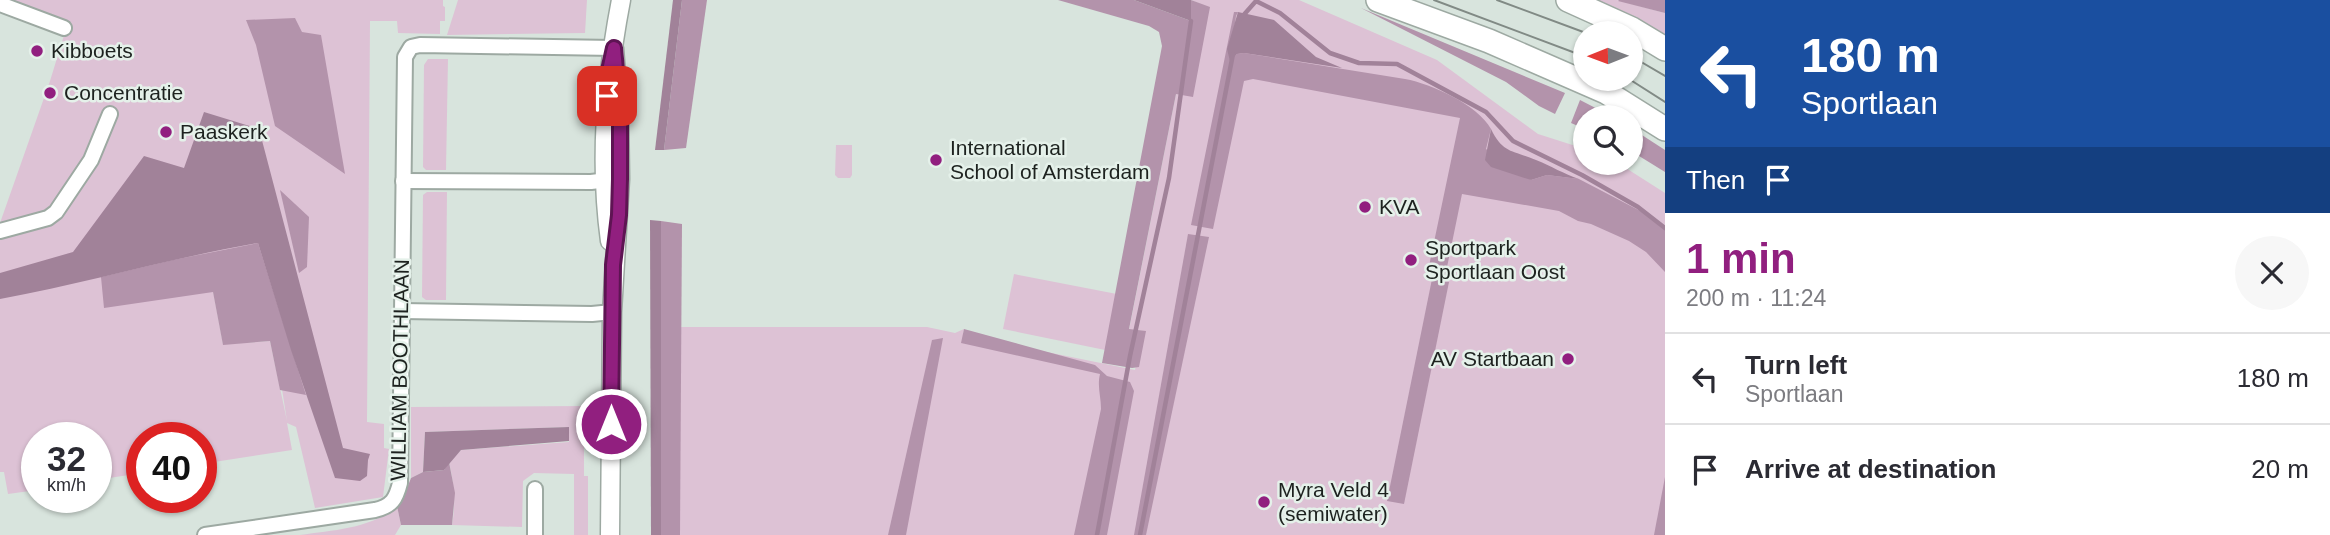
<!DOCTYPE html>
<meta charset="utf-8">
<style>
body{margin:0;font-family:Helvetica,sans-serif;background:#f7f7f7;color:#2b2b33;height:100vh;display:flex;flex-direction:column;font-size:26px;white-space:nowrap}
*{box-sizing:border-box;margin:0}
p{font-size:23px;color:#7c7c81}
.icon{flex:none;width:38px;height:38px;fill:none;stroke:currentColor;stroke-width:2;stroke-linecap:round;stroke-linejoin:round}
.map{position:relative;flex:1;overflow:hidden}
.panel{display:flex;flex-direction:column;background:#fff;width:665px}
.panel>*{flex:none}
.top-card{background:#1a4fa0;color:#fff;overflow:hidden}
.needle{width:46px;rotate:269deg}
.controls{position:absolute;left:1573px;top:21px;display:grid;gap:14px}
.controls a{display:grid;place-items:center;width:70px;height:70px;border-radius:50%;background:#fff;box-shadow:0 2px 5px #0004;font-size:35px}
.speed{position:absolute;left:21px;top:422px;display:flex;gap:14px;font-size:35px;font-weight:700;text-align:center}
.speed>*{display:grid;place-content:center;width:91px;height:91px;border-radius:50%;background:#fff;box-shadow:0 2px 5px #0004;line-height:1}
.speed small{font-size:18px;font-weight:400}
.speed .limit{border:10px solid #d22;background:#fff;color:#111}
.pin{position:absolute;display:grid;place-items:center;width:60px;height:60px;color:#fff;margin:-30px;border-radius:14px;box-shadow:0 4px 10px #0006}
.me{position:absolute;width:77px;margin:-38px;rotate:0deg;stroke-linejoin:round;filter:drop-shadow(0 0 5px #0008)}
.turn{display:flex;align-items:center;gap:24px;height:147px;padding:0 21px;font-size:32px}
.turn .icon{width:91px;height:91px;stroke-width:2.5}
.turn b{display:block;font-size:49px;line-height:60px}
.then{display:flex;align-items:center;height:66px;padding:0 21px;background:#0003;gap:14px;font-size:26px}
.round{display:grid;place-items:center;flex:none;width:74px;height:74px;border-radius:37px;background:#f7f7f7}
.overview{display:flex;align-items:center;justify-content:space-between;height:119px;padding:0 21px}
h1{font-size:42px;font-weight:700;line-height:52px;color:#911f7f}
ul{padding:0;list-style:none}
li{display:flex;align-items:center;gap:21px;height:91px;padding:0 21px;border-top:2px solid #e1e1e2}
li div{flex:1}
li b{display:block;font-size:26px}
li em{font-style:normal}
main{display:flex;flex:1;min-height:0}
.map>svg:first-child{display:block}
</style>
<main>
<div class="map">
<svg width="1665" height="535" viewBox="0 0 1665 535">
<rect width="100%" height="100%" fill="#d8e4dd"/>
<g fill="#ddc2d5" fill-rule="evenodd">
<path d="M 0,0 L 443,0 L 443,6 L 445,7 L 445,21 L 440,21 L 440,34 L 398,33 L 397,21 L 370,21 L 367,422 L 384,424 L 384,448 L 389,449 L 383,497 L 315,508 L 296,427 L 287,423 L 292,450 L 201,464 L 201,438 L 142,438 L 142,473 L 96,480 L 96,438 L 37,438 L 37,490 L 8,494 L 4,472 L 0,472 L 0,223 L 50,81 L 65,32 ZM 252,275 L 276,351 L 287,421 L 270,341 L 223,344 L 213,291 L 104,307 L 104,299 Z"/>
<path d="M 458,0 L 587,0 L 585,33 L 447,35 Z"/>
<path d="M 1191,0 L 1299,0 L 1437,60 L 1538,134 L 1585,149 L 1586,163 L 1618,163 L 1665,193 L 1665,535 L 674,535 L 675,327 L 927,327 L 955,333 L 964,329 L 963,335 L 1135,370 L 1143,331 L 1129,330 L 1176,94 L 1187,95 L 1205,6 Z"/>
<path d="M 1594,0 L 1617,0 L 1665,13 L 1665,37 Z"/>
<path d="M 428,59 L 448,59 L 446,170 L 426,170 L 423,167 L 424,65 Z"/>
<path d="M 836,145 L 852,145 L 852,175 L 850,178 L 838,178 L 835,175 Z"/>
<path d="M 427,192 L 447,192 L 446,300 L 426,300 L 422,297 L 423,195 Z"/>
<path d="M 1014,274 L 1122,295 L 1110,351 L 1003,329 Z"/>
<path d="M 584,406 L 584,476 L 588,476 L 588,535 L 574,535 L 574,474 L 534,473 L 523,481 L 522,527 L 452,525 C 456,503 454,484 449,462 L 461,450 L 569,442 L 569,427 L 425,432 L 423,472 L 411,478 L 411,407 Z"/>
<path d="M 397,506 L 401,525 L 395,535 L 300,535 C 333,530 371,529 397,506 Z"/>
</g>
<g fill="#b393ab">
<path d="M 682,0 L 707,0 L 686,148 L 664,150 Z"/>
<path d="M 1058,0 L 1134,0 L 1191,21 L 1191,0 L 1210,7 L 1193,97 L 1176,94 L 1129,329 L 1146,331 L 1139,367 L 1132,368 L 1102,363 L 1162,46 L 1159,32 L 1149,26 Z"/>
<path d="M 1665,0 L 1665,13 L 1618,1 L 1619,0 Z"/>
<path d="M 1361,8 L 1565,93 L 1555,114 L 1539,106 L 1506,82 Z"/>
<path d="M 1234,12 L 1238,12 L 1236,16 L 1230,60 L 1237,54 L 1244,53 L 1405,79 C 1432,84 1478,105 1491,129 L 1486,149 L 1531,180 L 1547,175 L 1579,179 L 1648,215 L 1665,227 L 1665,272 L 1646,252 L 1629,241 L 1591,224 L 1578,221 L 1559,211 L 1462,194 L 1445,277 L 1435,276 L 1429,266 L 1460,118 L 1253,79 L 1244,81 L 1213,229 L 1191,225 Z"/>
<path d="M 295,18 L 302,32 L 321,35 L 345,174 L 275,126 L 256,45 L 246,20 Z"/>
<path d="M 1580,100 L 1613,117 L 1586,117 L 1585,129 L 1571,123 Z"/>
<path d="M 1631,128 L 1665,150 L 1665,172 L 1631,151 Z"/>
<path d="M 280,190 L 309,217 L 307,267 L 299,273 Z"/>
<path d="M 661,221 L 682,224 L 680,535 L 661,535 Z"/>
<path d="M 1188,234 L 1209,237 L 1146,535 L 1134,535 Z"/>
<path d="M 258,243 L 306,395 L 280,390 L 270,341 L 223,345 L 213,292 L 104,308 L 101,277 L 173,260 Z"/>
<path d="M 1432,279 L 1449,282 L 1404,504 L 1387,501 Z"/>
<path d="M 964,329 L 1095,365 L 1107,376 L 1130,382 L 1134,391 L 1107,535 L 1074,535 L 1101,409 C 1101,396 1097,387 1100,374 L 961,343 Z"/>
<path d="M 943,338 L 906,535 L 888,535 L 932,340 Z"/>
<path d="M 449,462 L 455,493 L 452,525 L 401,525 L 397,506 L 404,496 L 411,478 L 423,472 L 444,470 Z"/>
<path d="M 1665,477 L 1665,535 L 1654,535 Z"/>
</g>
<g fill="#a18299">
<path d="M 673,0 L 682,0 L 664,150 L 655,150 Z"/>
<path d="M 1134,0 L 1191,0 L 1191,21 Z"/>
<path d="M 1238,12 L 1274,20 L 1316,57 L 1342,68 L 1244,53 L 1237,54 L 1230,61 L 1227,49 Z"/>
<path d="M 204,112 L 259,129 L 343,448 L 370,454 L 368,460 L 367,476 L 360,481 L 335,478 L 291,350 L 258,243 C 171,258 87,283 0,299 L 0,273 L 73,252 L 144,156 L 184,168 Z"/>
<path d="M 1491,129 C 1503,154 1513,150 1536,160 C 1551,166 1564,174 1579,179 L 1547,175 L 1531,180 L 1491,167 L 1485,160 Z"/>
<path d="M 650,220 L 661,221 L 661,535 L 651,535 Z"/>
<path d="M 569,427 L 569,441 L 461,450 L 444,470 L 423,472 L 425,432 Z"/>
</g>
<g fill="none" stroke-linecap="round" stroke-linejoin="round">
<g stroke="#a18299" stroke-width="4.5">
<path d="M 1241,18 L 1256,1 L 1280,13 L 1330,53 L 1359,63 L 1397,64 L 1486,112 L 1513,141 L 1582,175 L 1638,207 L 1665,228"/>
<path d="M 1097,535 L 1130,356 L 1169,178 L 1191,21"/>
<path d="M 1140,535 L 1233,54"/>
</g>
<g stroke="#9da9a2" stroke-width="18">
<g id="minor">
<path d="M 0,4 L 64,28"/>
<path d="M 403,181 L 591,182 L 616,179"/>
<path d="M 0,231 L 48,218 L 56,212 L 91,160 L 110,114"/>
<path d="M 402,311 L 592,314 L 612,312"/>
<path d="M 205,535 L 375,510 C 392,506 396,499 400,483 L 405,57 L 411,47 L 420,45 L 614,48"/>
<path d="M 535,535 L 535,489"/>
</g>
</g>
<g stroke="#9da9a2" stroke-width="21">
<g id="tertiary">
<path d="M 610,241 C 599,161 606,78 621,0"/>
<path d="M 610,535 L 612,312 L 620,179 L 619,112 L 614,48"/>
</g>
</g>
<g stroke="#9da9a2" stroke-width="26">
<g id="primary">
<path d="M 1378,0 L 1489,41 L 1606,92 L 1665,129"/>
<path d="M 1568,0 L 1632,29 L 1665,49"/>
</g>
</g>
<use href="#minor" stroke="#fff" stroke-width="14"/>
<use href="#tertiary" stroke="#fff" stroke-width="18"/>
<use href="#primary" stroke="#fff" stroke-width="23"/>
<g stroke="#818a85" stroke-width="2">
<path d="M 1434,0 L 1586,57"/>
<path d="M 1497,0 L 1586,33"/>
<path d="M 1631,56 L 1665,76"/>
<path d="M 1629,79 L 1665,102"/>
</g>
</g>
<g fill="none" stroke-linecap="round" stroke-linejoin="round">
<g stroke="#5e1453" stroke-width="18">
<path id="route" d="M 607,96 L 608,75 L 614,48 L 620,112 L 620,179 L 619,215 L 613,265 L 611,424"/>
</g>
<use href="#route" stroke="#911f7f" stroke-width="12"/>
</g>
<g fill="#911f7f" stroke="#e5f1ea" stroke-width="2.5">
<circle cx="37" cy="51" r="7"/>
<circle cx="50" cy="93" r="7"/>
<circle cx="166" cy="132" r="7"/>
<circle cx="936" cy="160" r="7"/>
<circle cx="1365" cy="207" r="7"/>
<circle cx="1411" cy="260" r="7"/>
<circle cx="1568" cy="359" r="7"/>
<circle cx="1264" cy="502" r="7"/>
</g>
<g text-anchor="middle" stroke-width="5" stroke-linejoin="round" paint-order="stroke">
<g font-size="21" fill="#1d221f" stroke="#e5f1ea" text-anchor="start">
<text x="51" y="58">Kibboets</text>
<text x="64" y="100">Concentratie</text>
<text x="180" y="139">Paaskerk</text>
<text x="950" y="155">International<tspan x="950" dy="24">School of Amsterdam</tspan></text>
<text x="1379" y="214">KVA</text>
<text x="1425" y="255">Sportpark<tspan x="1425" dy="24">Sportlaan Oost</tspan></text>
<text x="1554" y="366" text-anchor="end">AV Startbaan</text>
<text x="1278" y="497">Myra Veld 4<tspan x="1278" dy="24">(semiwater)</tspan></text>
</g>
<g font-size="21" fill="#1d221f" stroke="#e5f1ea">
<text transform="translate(400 370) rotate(-89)" y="7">WILLIAM BOOTHLAAN</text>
</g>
</g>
</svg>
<div class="controls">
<a><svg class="needle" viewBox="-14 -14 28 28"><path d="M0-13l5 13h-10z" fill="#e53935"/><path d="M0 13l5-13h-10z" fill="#7c7c81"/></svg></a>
<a><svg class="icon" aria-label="search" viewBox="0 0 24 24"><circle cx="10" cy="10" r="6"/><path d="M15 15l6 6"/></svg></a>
</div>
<div class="speed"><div>32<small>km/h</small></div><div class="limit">40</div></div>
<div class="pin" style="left:607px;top:96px;background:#d93025"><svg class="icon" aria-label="arrive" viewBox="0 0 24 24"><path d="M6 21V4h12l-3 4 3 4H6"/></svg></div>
<svg class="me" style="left:611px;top:424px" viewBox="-20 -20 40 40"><circle r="17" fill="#911f7f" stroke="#fff" stroke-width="3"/><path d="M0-11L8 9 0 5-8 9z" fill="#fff"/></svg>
</div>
<section class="panel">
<div class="top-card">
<div class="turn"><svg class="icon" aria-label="left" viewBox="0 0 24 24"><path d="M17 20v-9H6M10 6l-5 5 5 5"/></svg><div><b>180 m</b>Sportlaan</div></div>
<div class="then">Then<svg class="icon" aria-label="arrive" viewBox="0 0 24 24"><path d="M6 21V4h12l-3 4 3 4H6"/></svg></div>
</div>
<div class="overview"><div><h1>1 min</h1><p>200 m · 11:24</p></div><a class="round"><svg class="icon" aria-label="close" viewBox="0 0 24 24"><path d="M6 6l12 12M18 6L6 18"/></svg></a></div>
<ul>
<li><svg class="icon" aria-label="left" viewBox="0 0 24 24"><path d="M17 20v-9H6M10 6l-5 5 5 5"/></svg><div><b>Turn left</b><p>Sportlaan</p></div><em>180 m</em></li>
<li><svg class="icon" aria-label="arrive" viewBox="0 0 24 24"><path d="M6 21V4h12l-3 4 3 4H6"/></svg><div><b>Arrive at destination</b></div><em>20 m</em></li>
</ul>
</section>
</main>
